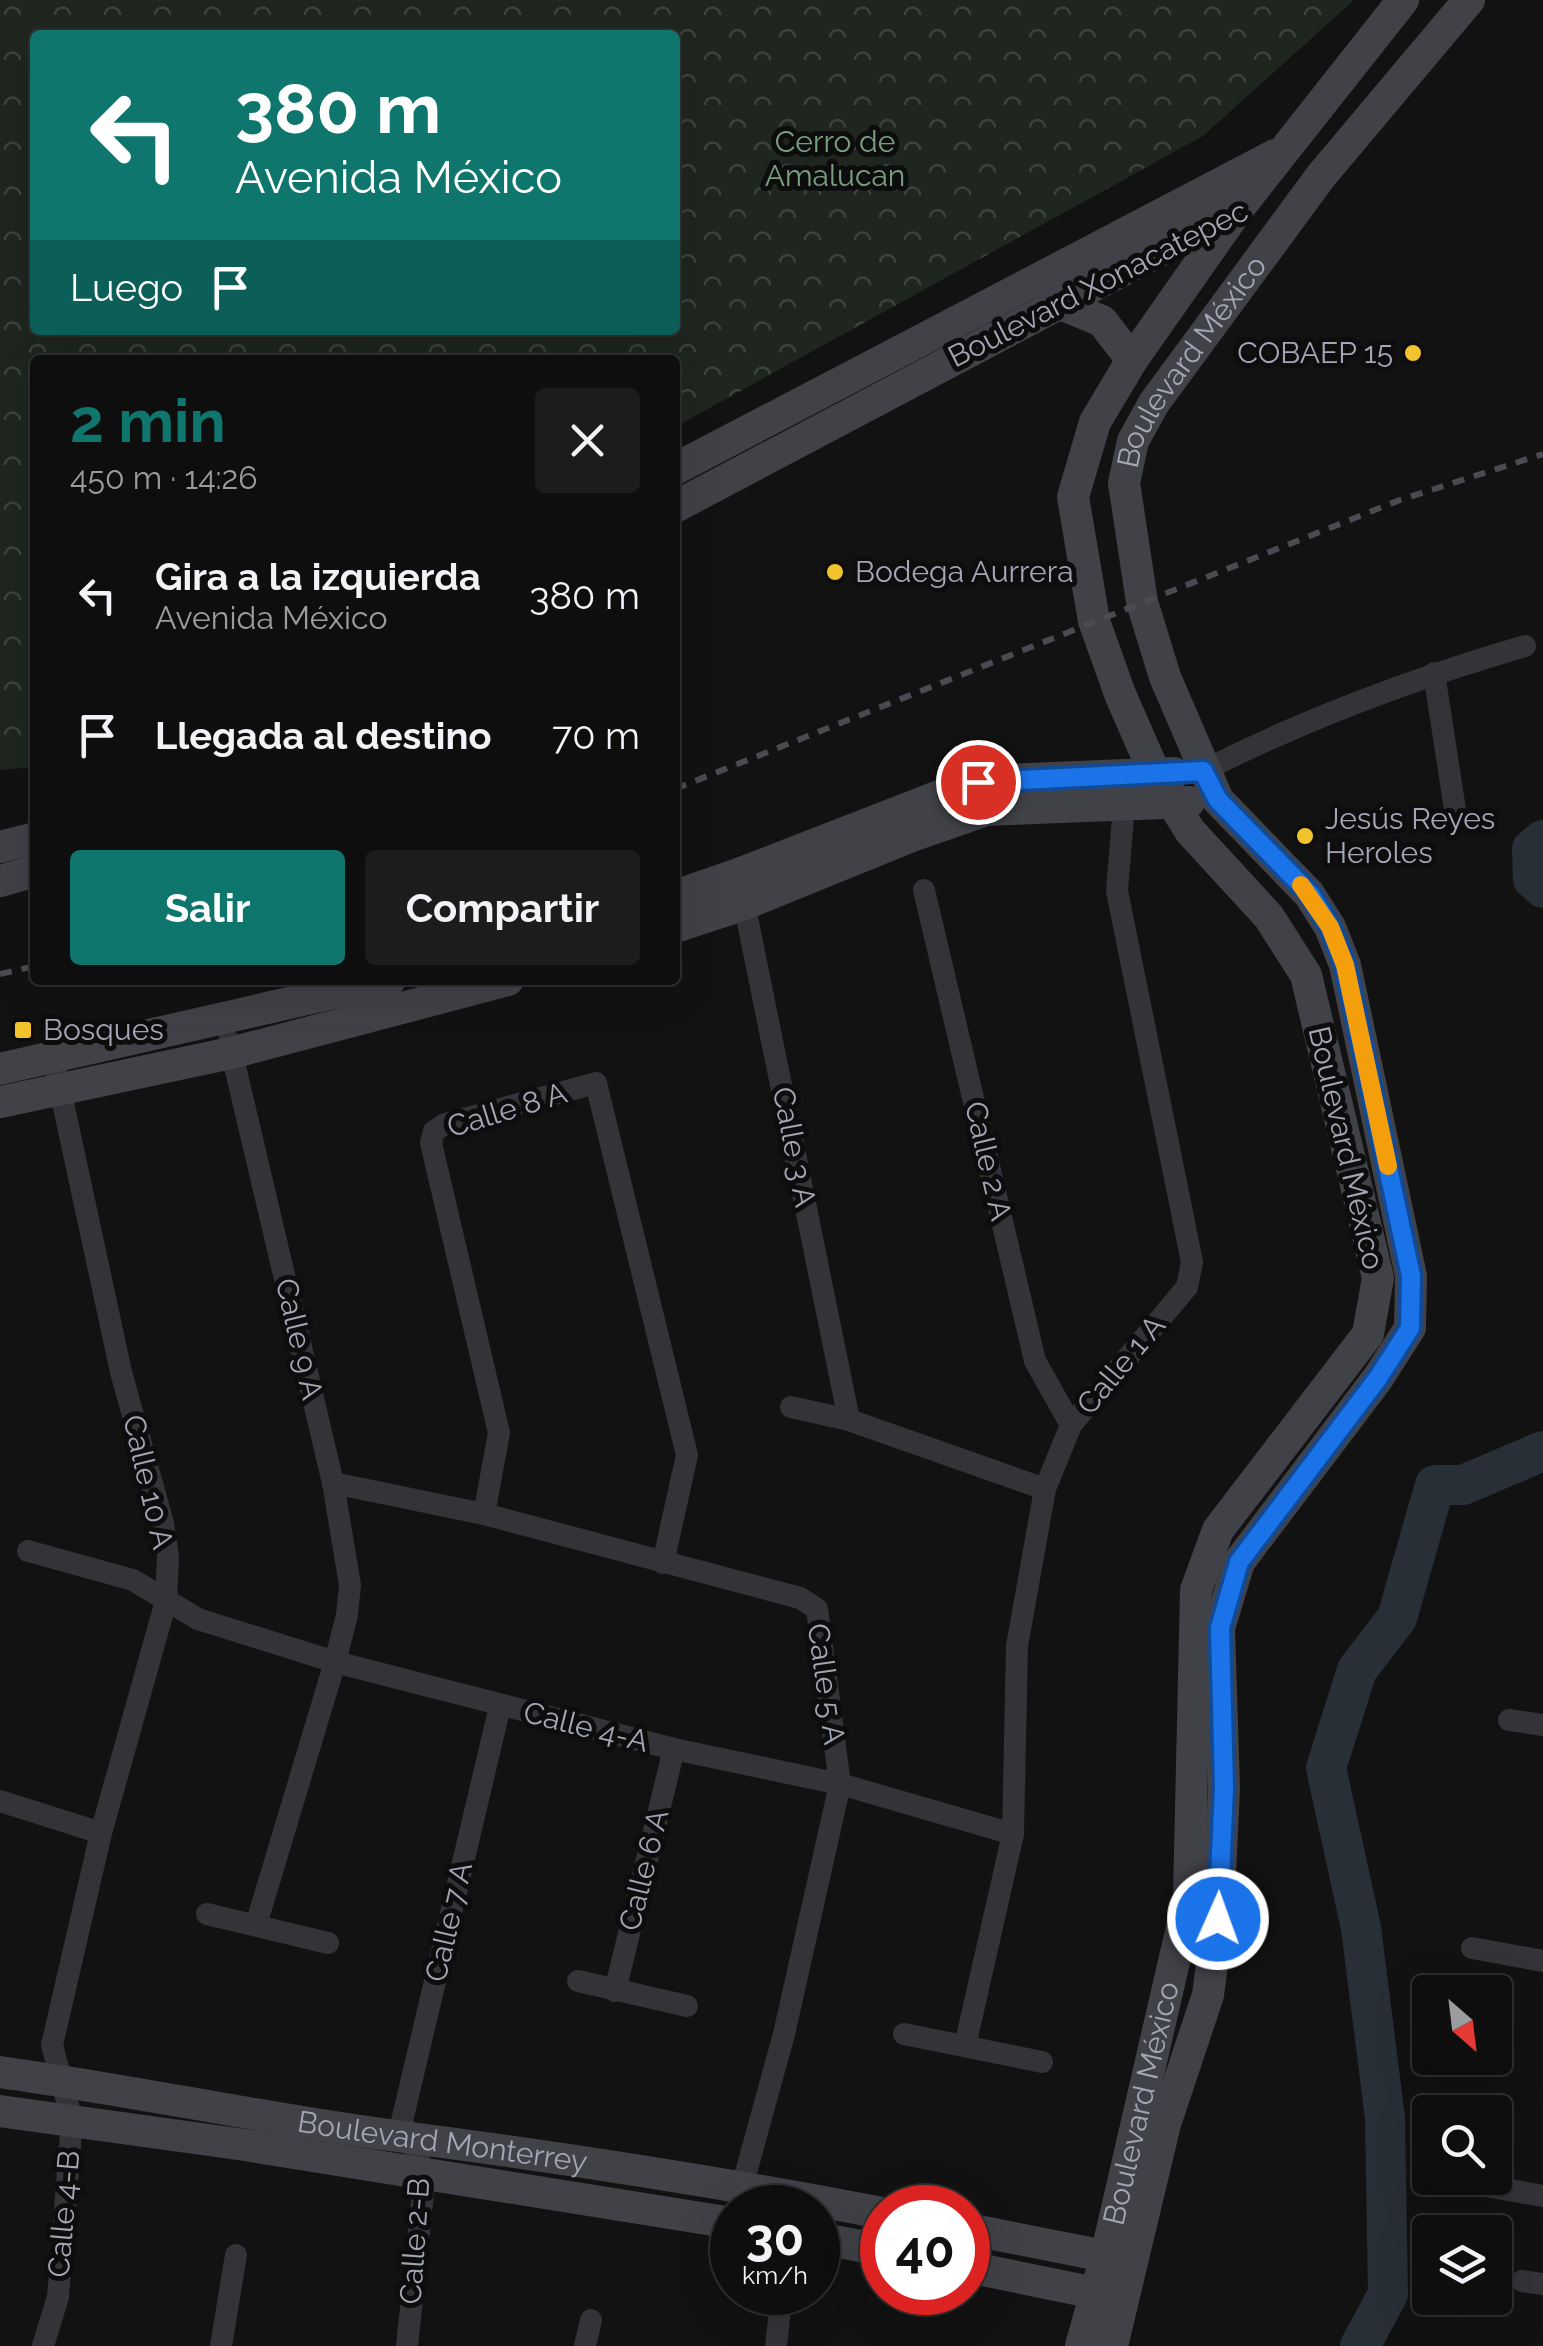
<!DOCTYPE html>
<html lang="es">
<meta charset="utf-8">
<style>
body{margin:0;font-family:Raleway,sans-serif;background:#1c1c1c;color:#f1f3f6;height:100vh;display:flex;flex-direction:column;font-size:38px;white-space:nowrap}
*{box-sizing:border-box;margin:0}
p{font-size:32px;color:#9b9c9e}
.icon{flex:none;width:55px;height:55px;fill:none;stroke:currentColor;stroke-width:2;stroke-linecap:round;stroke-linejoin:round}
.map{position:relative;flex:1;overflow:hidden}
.details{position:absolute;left:30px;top:355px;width:650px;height:630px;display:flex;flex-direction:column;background:#0e0e0e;border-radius:10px;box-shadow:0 10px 40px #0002,0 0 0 2px #2e2e2e}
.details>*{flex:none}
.banner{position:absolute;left:30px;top:30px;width:650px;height:305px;border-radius:10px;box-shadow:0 10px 40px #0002,0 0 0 2px #2e2e2e;background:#0f766e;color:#fff;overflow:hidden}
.needle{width:65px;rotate:152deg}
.buttons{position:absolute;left:1412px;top:1975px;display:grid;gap:20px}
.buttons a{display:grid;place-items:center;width:100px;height:100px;border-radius:10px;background:#0e0e0e;box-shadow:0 10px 40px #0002,0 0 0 2px #2e2e2e;font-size:50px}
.speed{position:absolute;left:710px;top:2185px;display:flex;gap:20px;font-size:50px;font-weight:700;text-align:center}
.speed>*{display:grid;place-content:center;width:130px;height:130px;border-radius:50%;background:#0e0e0e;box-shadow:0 10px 40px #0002,0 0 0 2px #2e2e2e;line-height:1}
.speed small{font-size:25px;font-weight:400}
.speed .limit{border:15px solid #d22;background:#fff;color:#111}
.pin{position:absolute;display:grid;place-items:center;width:85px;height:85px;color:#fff;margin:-42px;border:5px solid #fff;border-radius:50%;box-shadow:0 2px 10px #0007}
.me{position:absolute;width:110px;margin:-55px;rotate:2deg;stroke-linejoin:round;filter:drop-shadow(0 0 8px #0008)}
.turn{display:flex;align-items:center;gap:35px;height:210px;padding:0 40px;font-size:45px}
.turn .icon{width:130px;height:130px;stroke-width:2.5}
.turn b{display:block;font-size:70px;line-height:85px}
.then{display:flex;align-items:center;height:95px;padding:0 40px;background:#0003;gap:20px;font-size:38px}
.round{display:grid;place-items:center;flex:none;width:105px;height:105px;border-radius:10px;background:#1c1c1c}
.head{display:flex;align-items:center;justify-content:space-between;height:170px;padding:0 40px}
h1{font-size:60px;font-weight:700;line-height:75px;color:#0f766e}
.cta{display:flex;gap:20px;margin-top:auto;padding:20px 40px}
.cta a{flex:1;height:115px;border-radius:10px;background:#0f766e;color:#fff;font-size:40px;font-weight:700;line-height:115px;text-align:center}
.cta a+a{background:#1c1c1c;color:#f1f3f6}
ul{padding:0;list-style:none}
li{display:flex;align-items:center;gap:30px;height:140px;padding:0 40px}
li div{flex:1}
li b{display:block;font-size:38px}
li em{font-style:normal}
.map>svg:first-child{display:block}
</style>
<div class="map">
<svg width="1543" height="2346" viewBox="0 0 1543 2346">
<defs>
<pattern id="forest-crowns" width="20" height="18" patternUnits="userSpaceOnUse" patternTransform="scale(2.5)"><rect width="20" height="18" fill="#1e261f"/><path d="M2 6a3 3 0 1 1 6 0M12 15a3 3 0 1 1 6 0" fill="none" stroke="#3c423d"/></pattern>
</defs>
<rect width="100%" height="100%" fill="#121213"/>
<path fill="url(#forest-crowns)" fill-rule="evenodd" d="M 0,0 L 1354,0 L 1203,136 L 675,427 L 675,360 L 35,360 L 35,767 L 0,770 ZM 35,35 L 675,35 L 675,330 L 35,330 Z"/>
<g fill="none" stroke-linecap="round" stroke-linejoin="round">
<g stroke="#282f37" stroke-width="40">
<path d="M 1543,840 L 1532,849 L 1533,879 L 1543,888"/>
<path d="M 1360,2346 L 1388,2294 L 1385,2118 L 1361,1928 L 1326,1768 L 1357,1670 L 1397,1618 L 1435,1485 L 1463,1485 L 1543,1451"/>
</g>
<g stroke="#333338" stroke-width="22">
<path d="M 1434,673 L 1456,816"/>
<path d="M 1203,771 C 1305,719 1415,678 1525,646"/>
<path d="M 924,890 L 1035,1361 L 1071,1425"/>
<path d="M 742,893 L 849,1420"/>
<path d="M 229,1041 L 333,1483 L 350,1585 L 347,1615 L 335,1662 L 256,1925"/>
<path d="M 791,1407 L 849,1420 L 1045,1489"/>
<path d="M 333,1483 L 484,1514 L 800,1598 L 817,1609 L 840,1784 L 784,2034 L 742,2187"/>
<path d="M 484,1514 L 499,1433 L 431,1143 L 434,1131 L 445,1124 L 596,1083 L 687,1455 L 663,1563"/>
<path d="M 28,1551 L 133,1580 L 198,1619 L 335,1662 L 674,1749 L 840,1784 L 1013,1834"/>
<path d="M 1509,1720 L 1543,1725"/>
<path d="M 0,1801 L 101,1833"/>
<path d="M 207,1914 L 328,1943"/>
<path d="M 1472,1948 L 1543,1961"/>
<path d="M 578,1981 L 687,2006"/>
<path d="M 615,1991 L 674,1749"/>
<path d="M 904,2034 L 1042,2062"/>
<path d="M 965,2046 L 1013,1834 L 1017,1646 L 1045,1489 L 1071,1425 L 1187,1287 L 1192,1262 L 1117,891 L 1125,793"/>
<path d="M 1447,2179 L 1543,2196"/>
<path d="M 1522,2281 L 1543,2284"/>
<path d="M 43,2346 L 58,2297 L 72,2120 L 52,2045 L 101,1833 L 166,1601 L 168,1556 L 163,1523 L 121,1372 L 57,1075"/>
<path d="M 221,2346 L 236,2255"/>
<path d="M 407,2346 L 425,2174 L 402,2121 L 500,1706"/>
<path d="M 585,2346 L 591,2320"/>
<path d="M 776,2346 L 782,2292"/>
</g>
<g stroke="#414248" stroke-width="32">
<path d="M 1058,303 L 1102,321 L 1132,360"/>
<path d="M 675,469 L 1275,155"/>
<path d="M 675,507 L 1233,212"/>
<path d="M 0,847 L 35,838"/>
<path d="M 0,881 L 35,871"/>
<path d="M 675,896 L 736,875 L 978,781 L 1174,773"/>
<path d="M 675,927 L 745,904 L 912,836 L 987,810 L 1189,802"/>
<path d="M 0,1069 L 390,980"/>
<path d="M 0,1102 L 231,1053 L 508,980"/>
<path id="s1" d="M 0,2072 C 132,2090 264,2119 396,2136 C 559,2157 721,2182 882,2213"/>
<path d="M 0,2111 L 245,2145 L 732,2223"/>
<path d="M 968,2229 L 1125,2260"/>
<path d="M 818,2238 L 882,2250"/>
<path d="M 968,2267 L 1115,2297"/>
<path id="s2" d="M 1081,2346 L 1106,2256 L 1189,1897 L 1196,1590 L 1218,1530 L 1368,1334 L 1378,1278 L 1306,975 L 1269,917 L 1190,831 L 1155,774 L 1120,694 L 1094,621 L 1073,497 L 1095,422 L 1132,360 L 1238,209 L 1403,0"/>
<path id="s3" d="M 1112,2346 L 1165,2124 L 1208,1995 L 1218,1919 L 1224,1788 L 1219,1628 L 1239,1562 L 1378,1378 L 1410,1328 L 1411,1276 L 1345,965 L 1330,927 L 1309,894 L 1218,800 L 1165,677 L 1142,602 L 1124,483 L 1133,441 L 1154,403 L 1321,176 L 1469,0"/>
</g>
<g stroke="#4a4b51" stroke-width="6" stroke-dasharray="12 10" stroke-linecap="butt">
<path d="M 675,789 L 1400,500 L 1543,454"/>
<path d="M 0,974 L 35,966"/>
</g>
</g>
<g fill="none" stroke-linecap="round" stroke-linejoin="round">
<g stroke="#114b97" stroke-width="25">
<path id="route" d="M 978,782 L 1203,771 L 1218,800 L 1310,894 L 1330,927 L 1345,965 L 1411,1276 L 1410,1328 L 1378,1378 L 1239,1562 L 1220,1628 L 1224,1788 L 1218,1919"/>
</g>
<use href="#route" stroke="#1a73e8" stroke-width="18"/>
<path stroke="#f59e0b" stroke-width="18" d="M 1301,885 L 1330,927 L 1345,965 L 1388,1166"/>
</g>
<g fill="#f1c32c" stroke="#0d0d0e" stroke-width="4">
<circle cx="1413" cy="353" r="10"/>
<circle cx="835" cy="572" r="10"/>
<circle cx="1305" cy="836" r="10"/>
<rect x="13" y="1020" width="20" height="20" rx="5"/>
</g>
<g text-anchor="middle" stroke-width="10" stroke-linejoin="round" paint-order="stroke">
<g font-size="30" fill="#7a9f80" stroke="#0d0d0e">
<text x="835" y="152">Cerro de<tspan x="835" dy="34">Amalucan</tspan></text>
</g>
<g font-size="30" fill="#a3a6b4" stroke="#0d0d0e">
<text transform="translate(1098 284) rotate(-27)" y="10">Boulevard Xonacatepec</text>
<text dy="10" stroke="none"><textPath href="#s3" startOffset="2145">Boulevard México</textPath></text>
<text transform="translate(507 1110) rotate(-17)" y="10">Calle 8 A</text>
<text transform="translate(794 1147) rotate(79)" y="10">Calle 3 A</text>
<text transform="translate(1346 1148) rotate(77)" y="10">Boulevard México</text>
<text transform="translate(988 1161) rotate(77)" y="10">Calle 2 A</text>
<text transform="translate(299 1339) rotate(77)" y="10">Calle 9 A</text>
<text transform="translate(1121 1365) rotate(-50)" y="10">Calle 1 A</text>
<text transform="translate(148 1482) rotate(77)" y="10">Calle 10 A</text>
<text transform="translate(826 1684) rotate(82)" y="10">Calle 5 A</text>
<text transform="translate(586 1727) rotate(14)" y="10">Calle 4-A</text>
<text transform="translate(644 1870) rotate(-76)" y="10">Calle 6 A</text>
<text transform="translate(449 1922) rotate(-77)" y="10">Calle 7 A</text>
<text dy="10" stroke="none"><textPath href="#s2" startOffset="250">Boulevard México</textPath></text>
<text dy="10" stroke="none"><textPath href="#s1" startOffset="448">Boulevard Monterrey</textPath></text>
<text transform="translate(64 2214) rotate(-85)" y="10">Calle 4-B</text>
<text transform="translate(415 2241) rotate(-86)" y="10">Calle 2-B</text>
</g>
<g font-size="30" fill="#a3a6b4" stroke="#0d0d0e" text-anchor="start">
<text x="1393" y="363" text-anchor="end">COBAEP 15</text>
<text x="855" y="582">Bodega Aurrera</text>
<text x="1325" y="829">Jesús Reyes<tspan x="1325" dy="34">Heroles</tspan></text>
<text x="43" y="1040">Bosques</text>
</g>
</g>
</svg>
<div class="buttons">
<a><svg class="needle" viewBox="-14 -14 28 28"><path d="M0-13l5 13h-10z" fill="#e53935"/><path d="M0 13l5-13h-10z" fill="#9b9c9e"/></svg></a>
<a><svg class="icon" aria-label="search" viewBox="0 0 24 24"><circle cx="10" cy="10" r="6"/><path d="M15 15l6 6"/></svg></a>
<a><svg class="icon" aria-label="layers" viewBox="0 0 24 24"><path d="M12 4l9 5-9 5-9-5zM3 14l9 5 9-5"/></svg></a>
</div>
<div class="speed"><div>30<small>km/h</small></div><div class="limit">40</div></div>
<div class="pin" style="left:978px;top:782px;background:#d93025"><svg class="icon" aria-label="arrive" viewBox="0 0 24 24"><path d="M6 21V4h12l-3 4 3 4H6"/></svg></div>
<svg class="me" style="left:1218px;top:1919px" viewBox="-20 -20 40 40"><circle r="17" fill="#1a73e8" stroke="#fff" stroke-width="3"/><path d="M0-11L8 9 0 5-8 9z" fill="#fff"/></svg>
<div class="banner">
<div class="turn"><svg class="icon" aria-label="left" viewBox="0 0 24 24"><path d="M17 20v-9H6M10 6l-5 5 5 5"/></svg><div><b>380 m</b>Avenida México</div></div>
<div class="then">Luego<svg class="icon" aria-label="arrive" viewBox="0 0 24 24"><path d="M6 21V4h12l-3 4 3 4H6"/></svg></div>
</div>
<section class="details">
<div class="head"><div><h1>2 min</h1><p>450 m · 14:26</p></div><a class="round"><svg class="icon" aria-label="close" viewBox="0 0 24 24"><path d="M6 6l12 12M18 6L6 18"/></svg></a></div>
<ul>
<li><svg class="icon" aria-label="left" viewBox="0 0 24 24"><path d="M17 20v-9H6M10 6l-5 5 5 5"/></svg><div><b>Gira a la izquierda</b><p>Avenida México</p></div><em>380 m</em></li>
<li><svg class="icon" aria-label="arrive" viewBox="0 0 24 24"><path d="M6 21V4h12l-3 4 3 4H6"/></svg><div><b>Llegada al destino</b></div><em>70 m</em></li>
</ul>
<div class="cta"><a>Salir</a><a>Compartir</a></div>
</section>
</div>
